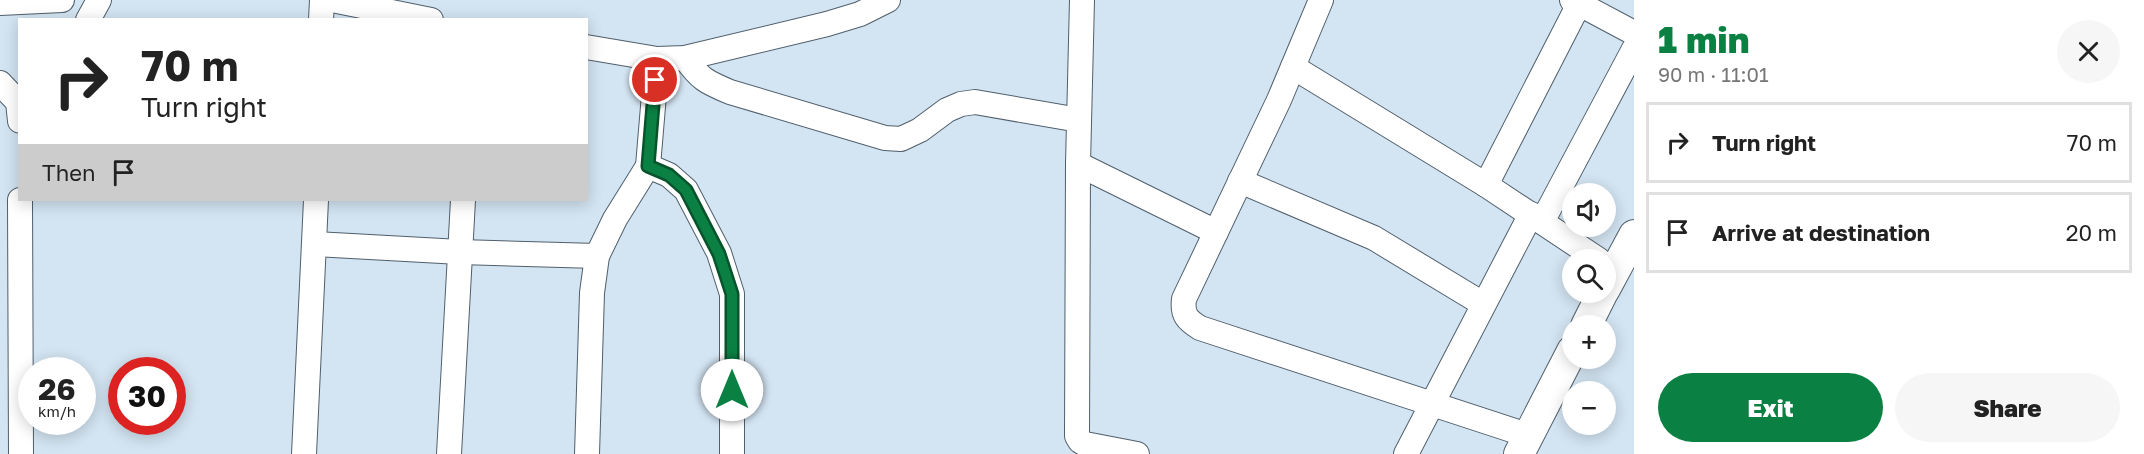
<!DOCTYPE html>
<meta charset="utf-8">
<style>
body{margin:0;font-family:"Golos Text",sans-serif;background:#f6f6f6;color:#222;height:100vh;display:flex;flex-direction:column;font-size:22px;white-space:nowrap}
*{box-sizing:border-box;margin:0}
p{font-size:20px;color:#767676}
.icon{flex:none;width:33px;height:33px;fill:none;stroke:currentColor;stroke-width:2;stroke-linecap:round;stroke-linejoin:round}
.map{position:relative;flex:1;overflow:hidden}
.panel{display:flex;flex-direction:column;background:#fff;width:510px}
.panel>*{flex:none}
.banner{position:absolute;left:18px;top:18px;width:570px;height:183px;border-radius:0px;box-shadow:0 3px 15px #0003;background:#fff;color:#222;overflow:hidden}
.fabs{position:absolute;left:1562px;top:183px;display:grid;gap:12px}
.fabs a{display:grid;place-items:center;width:54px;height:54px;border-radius:50%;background:#fff;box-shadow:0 3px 15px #0003;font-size:30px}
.speed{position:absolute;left:18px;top:357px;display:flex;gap:12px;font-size:30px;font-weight:700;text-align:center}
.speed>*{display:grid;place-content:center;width:78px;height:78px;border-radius:50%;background:#fff;box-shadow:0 3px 15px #0003;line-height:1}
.speed small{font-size:15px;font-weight:400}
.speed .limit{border:9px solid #d22;background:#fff;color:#111}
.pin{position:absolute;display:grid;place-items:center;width:51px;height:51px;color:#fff;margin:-26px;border:3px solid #fff;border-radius:50%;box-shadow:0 2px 6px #0007}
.me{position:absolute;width:66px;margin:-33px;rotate:0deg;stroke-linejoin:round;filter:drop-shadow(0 0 4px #0008)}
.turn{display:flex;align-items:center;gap:21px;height:126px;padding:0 24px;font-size:27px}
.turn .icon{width:78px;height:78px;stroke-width:2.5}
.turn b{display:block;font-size:42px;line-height:51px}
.then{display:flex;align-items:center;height:57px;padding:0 24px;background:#0003;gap:12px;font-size:22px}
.round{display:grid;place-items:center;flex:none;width:63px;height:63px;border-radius:32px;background:#f6f6f6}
.headline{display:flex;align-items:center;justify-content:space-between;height:102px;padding:0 24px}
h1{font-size:36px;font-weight:800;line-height:45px;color:#0b8043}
.action{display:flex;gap:12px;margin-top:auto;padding:12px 24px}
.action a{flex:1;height:69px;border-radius:36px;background:#0b8043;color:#fff;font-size:24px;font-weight:800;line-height:69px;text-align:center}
.action a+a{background:#f6f6f6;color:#222}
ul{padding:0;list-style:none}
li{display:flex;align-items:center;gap:18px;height:81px;margin:0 12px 9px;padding:0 12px;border:3px solid #e0e0e0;border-radius:0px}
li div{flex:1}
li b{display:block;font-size:22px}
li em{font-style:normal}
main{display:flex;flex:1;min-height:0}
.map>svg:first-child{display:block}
</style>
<main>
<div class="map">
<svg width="1634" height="454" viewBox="0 0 1634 454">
<rect width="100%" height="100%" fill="#d3e4f2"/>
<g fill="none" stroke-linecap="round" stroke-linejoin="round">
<g stroke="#505f6b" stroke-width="26">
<g id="minor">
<path d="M 332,0 L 431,20"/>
<path d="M 1082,0 L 1078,164 L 1077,436 L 1080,441 L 1085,444 L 1137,454"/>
<path d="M 1321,0 L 1279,100 L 1184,299 C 1182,315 1187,320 1200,328 L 1527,435"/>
<path d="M 1572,0 L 1634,33"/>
<path d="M 0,3 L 62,0"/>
<path d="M 88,20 L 99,0"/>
<path d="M 321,20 L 322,0"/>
<path d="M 586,47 L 657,59 L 685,58 L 827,24 L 860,14 L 888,0"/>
<path d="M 685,58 C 700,79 706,82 730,92 L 885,138 L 901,139 L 920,130 L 947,110 L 961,104 L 975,102 L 1079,120"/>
<path d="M 657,59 L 648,166 L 669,175 L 686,190 L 719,253 L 732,294 L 732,454"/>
<path d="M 1293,67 L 1486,185 L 1599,260"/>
<path d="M 0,83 L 18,102 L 20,121"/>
<path d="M 1078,164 L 1216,232"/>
<path d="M 1240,181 L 1374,238 L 1483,304"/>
<path d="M 1486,185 L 1581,0"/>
<path d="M 20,200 L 21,454"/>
<path d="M 1542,222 L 1634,49"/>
<path d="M 315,244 L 460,252 L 597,256"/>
<path d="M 304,454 L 316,200"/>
<path d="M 449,454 L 463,200"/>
<path d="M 587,454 L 592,293 L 597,256 L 615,219 L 648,166"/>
<path d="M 1406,454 L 1531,214"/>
</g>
</g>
<g stroke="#505f6b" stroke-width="32">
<g id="tertiary">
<path d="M 1605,289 L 1634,235"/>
<path d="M 1586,326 L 1603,292"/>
<path d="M 1519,454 L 1572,351"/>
</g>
</g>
<use href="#minor" stroke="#fff" stroke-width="24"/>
<use href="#tertiary" stroke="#fff" stroke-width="30"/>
</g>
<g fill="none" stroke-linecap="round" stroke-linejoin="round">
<g stroke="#07532c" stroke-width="15">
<path id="route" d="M 655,80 L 648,166 L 669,175 L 686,190 L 719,254 L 732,294 L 732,390"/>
</g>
<use href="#route" stroke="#0b8043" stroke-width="10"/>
</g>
</svg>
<div class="fabs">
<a><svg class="icon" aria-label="sound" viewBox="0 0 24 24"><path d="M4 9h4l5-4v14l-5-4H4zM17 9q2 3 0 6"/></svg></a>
<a><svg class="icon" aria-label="search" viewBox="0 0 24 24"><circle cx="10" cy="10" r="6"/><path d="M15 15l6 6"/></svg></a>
<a>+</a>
<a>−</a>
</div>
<div class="speed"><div>26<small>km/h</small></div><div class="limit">30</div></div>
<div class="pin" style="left:655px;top:80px;background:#d93025"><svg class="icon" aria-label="arrive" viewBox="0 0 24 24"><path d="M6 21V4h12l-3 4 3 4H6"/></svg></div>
<svg class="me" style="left:732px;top:390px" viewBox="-20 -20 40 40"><circle r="19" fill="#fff"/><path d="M0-13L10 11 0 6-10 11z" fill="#0b8043"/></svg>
<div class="banner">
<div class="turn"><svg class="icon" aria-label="right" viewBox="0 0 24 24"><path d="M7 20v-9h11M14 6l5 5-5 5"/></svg><div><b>70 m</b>Turn right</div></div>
<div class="then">Then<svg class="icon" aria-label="arrive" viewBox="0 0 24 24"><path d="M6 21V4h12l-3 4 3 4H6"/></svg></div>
</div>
</div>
<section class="panel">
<div class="headline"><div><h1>1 min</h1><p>90 m · 11:01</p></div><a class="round"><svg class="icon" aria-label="close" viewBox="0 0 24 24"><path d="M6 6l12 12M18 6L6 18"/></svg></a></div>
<ul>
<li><svg class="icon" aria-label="right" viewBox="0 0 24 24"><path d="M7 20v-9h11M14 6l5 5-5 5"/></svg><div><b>Turn right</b></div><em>70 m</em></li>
<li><svg class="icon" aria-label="arrive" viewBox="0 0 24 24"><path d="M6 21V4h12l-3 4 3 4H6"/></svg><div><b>Arrive at destination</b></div><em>20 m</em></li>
</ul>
<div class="action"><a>Exit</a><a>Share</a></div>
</section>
</main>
